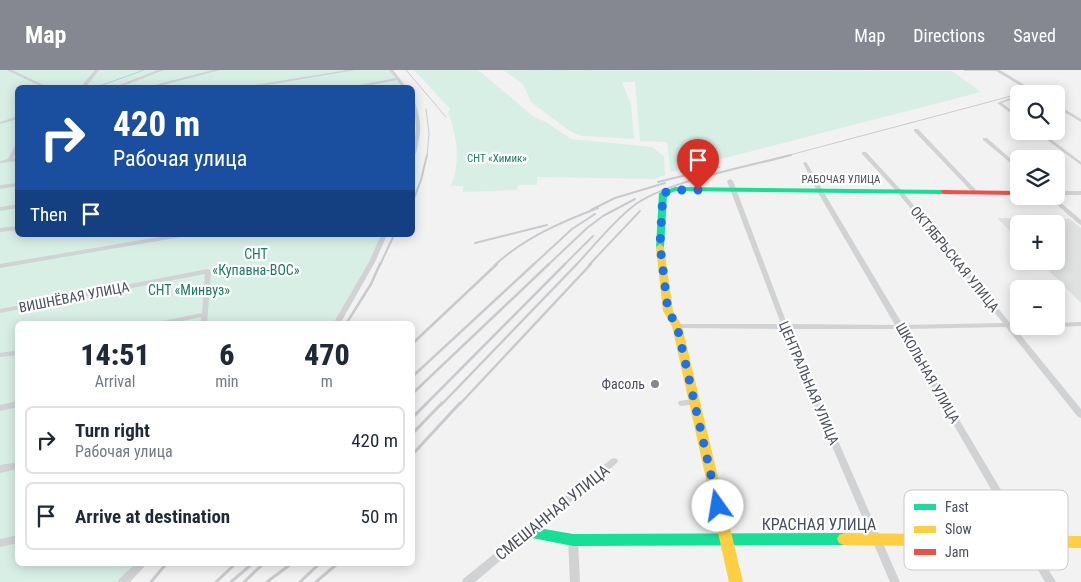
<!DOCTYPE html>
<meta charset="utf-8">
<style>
body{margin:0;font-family:"Roboto Condensed",sans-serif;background:#f2f2f3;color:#1f2937;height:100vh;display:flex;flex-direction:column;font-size:19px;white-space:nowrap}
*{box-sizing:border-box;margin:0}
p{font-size:16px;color:#747a83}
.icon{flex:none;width:28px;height:28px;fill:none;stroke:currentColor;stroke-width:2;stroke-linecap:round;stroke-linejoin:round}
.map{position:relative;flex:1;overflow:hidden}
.details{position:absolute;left:15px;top:251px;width:400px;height:245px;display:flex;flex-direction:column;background:#fff;border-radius:8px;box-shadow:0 2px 12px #0003}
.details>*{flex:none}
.guide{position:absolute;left:15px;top:15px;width:400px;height:152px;border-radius:8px;box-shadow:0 2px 12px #0003;background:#1a4fa0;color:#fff;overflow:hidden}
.controls{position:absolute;left:1010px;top:15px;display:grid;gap:10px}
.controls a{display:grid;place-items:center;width:55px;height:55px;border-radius:8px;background:#fff;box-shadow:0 2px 12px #0003;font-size:25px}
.pin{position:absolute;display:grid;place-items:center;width:42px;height:42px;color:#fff;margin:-51px -21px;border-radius:50% 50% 50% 0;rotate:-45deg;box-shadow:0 0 5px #0007}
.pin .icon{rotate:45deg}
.me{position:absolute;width:55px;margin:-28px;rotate:347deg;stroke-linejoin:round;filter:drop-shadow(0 0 4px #0008)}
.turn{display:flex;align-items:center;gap:18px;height:105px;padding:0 15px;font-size:22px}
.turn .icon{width:65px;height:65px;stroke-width:2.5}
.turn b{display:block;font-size:35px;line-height:42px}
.then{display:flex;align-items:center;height:48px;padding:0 15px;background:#0003;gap:10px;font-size:19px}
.eta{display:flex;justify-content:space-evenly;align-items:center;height:85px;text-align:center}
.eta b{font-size:30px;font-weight:800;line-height:35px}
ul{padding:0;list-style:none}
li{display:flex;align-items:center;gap:15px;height:68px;margin:0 10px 8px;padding:0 5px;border:2px solid #e0e1e3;border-radius:8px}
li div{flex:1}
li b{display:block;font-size:19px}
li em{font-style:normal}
header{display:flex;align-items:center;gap:30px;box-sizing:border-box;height:70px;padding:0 25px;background:#858891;color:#fff}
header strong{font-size:24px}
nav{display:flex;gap:28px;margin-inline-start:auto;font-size:18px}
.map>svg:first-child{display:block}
</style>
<header>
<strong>Map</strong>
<nav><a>Map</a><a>Directions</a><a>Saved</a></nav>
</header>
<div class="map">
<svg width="1081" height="512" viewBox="0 0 1081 512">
<rect width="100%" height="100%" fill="#f2f2f2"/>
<path fill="#e0e1e1" d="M 997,148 L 1070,149 L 1081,158 L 1081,233 L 1039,191 L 1056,191 L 1056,154 L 1019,154 L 1019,170 Z"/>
<g fill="#d8efe6">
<path d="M 0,0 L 391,0 L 405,17 L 18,18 L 18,165 L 384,165 L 336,254 L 18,254 L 18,494 L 141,494 L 123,512 L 0,512 Z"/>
<path d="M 414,0 L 478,0 L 534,47 L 546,52 L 571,69 L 652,77 L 664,86 L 665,105 L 654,109 L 537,107 L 537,115 L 518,115 L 517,120 L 463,122 L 463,116 L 451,116 C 461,90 457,67 448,42 L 450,39 Z"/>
<path d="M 503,0 L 952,1 L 981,22 L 671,102 L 667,72 L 640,71 L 635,12 L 622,12 L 631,34 L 634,69 L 582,66 L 571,62 L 531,32 L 523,14 Z"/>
</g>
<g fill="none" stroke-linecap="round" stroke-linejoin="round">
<path stroke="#afd0eb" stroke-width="1" d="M 94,18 L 144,0"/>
<g fill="#d0d2d4" fill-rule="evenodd">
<path d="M 7,0 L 12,0 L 50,18 L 44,18 Z"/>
<path d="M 95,0 L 99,0 L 85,18 L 80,18 Z"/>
<path d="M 158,0 L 164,0 L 118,18 L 111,18 Z"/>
<path d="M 213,0 L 220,0 L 152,18 L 143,18 Z"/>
<path d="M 347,0 L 356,0 L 250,18 L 237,18 Z"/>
<path d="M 389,0 L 393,0 L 407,18 L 403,18 L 397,10 L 356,18 L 344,18 L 396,8 Z"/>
<path d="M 963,0 L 1000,0 L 1039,24 L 1034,24 L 996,1 L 965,1 Z"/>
<path d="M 1019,25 L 1019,27 L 1002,33 L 1019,46 L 1019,49 L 997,33 Z"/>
<path d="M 412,29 L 414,30 C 420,45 422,58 418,74 C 417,80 416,85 412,89 C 412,78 416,68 416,57 C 416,47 412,39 412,29 Z"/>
<path d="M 1056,34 L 1081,49 L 1081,52 L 1056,37 Z"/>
<path d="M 18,46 L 18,49 L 0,54 L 0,52 Z"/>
<path d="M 914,59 L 918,59 L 978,122 L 978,124 L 974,124 L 914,61 Z"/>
<path d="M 1035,61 L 1040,61 L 1081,92 L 1081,95 Z"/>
<path d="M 983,68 L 987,68 L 1019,96 L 1019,100 L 983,70 Z"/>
<path d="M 18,73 L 18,80 L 13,88 L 18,88 L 18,91 L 0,93 L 0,91 L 8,89 L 16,74 Z"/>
<path d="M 862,82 L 866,82 L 902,121 L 1010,253 L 1019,253 L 1019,256 L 1021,257 L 1014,257 L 1081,339 L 1081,348 L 1078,347 L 1006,257 L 905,259 L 1056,512 L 1045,512 L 898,259 L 789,259 L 900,512 L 890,512 L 782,259 L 677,258 L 674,256 L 677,254 L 781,254 L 727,111 L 730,109 L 733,111 L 787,254 L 895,255 L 817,121 L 803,93 L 805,92 L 807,93 L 823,121 L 903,255 L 1003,253 L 898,123 L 862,84 Z"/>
<path d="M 18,113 L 18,116 L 0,119 L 0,115 Z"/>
<rect x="1056" y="121" width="25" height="4"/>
<path d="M 1047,126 L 1053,126 L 1081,150 L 1081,155 L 1079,154 Z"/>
<path d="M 18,134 L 18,138 L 0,141 L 0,137 Z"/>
<path d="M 18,156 L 18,160 L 0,162 L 0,158 Z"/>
<path d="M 171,165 L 184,165 L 181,167 L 0,198 L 0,194 Z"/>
<path d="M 381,165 L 387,165 L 375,192 L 340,254 L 333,254 L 369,192 Z"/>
<path d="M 208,199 L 211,201 L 207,254 L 201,254 L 201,247 L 169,254 L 154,254 L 157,252 L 202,243 L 205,204 L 0,243 L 0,239 Z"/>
<path d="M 1081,252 L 1081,256 L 1056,257 L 1053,256 L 1056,256 L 1056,253 Z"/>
<path d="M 18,280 L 18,285 L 0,287 L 0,283 Z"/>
<path d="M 693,329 L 696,330 L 697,332 L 696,334 L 682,336 L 679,335 L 678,333 L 679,331 Z"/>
<path d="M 18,331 L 18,337 L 0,341 L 0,335 Z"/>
<path d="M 614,388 L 617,389 L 618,391 L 617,393 L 475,512 L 462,512 L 463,509 L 611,389 Z"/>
<path d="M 18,392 L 18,399 L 0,403 L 0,395 Z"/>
<path d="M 18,465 L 18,473 L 0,477 L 0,469 Z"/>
<path d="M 573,466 L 576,467 L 578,470 L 580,512 L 570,512 L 568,470 L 570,467 Z"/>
<path d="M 135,494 L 146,494 L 144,497 L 130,512 L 118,512 L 119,509 Z"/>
</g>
<g fill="#16e098" fill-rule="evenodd">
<path d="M 675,117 L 945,120 L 949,122 L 945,124 L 676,121 L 667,124 L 664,177 L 660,180 L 657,179 L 656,177 L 659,123 Z"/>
<path d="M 527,456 L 573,464 L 844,463 L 849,465 L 851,469 L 849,473 L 844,475 L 573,476 L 522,466 L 520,462 L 522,458 Z"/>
</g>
<g fill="#ffcf43" fill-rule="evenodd">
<path d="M 660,174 L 664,177 L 673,241 L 682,256 L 743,512 L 729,512 L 672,256 L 663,241 L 656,177 Z"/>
<path d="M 844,463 L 1081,466 L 1081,478 L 844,475 L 839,473 L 837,469 L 839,465 Z"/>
</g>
<path fill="#f24e42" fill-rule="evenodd" d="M 942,120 L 1019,121 L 1019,125 L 945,124 L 941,122 Z"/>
<g stroke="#c9cacd" stroke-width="1">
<path d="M 406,0 L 446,47"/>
<path d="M 426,39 L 429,63 L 427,86"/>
<path d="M 786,86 L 1019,24"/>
</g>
<g stroke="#c9cacd" stroke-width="2">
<path d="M 658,112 L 719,97"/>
<path d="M 412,133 L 421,110 L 427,85"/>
<path d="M 591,140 L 615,128 L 665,113"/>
<path d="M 475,173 L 547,155"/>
<path d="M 380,195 L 394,165"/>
<path d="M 495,195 C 524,168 561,152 598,138"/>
<path d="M 533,195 L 572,159 L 595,144"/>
<path d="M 548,195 L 587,158 L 603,146 L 635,129"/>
<path d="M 564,195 L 593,166"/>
<path d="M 576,195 C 594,176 611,154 632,137 C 662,112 750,96 791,85"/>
<path d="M 589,195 L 640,141"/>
</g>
<g stroke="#c9cacd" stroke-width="2.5">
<path d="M 346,254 L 371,214 L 380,194"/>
<path d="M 412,274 L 497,194"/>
<path d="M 412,307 L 534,194"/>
<path d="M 412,324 L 549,194"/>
<path d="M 425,335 L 565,194"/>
<path d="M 441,335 L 577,194"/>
<path d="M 459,335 L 591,194"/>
</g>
<g stroke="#c9cacd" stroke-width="3">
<path d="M 412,348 L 427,333"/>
<path d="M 412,364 L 442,333"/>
<path d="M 412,385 L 460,333"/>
<path d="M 151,512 L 166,494"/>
<path d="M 216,512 L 235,494"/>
<path d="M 231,512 L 252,494"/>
<path d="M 244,512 L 263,494"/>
<path d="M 267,512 L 291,494"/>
<path d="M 300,512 L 319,494"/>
<path d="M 316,512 L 337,494"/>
</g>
</g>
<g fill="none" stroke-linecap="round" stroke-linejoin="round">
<path stroke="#1a73e8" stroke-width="9" stroke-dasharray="0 16.2" d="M 698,120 L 675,120 L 663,123 L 660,175 L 668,241 L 677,256 L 718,436"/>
</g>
<circle fill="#858891" stroke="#fff" stroke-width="2" cx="655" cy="314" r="5"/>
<g text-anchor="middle" stroke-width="4.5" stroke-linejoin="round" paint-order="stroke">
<g font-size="11" fill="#1d7c63" stroke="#fff">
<text x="497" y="92">СНТ «Химик»</text>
</g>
<g font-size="11" fill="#4a4f5d" stroke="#fff">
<text x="841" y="113">РАБОЧАЯ УЛИЦА</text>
</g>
<g font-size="14" fill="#1d7c63" stroke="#fff">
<text x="256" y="189">СНТ<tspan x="256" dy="16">«Купавна-ВОС»</tspan></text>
<text x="189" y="225">СНТ «Минвуз»</text>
</g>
<g font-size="14" fill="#4a4f5d" stroke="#fff">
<text transform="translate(955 189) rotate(51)" y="5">ОКТЯБРЬСКАЯ УЛИЦА</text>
<text transform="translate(74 227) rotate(-11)" y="5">ВИШНЁВАЯ УЛИЦА</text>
<text transform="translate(928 303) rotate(60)" y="5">ШКОЛЬНАЯ УЛИЦА</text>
<text transform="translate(809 313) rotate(67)" y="5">ЦЕНТРАЛЬНАЯ УЛИЦА</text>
</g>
<g font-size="14" fill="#4a4f5d" stroke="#fff" text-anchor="end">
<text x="645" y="319">Фасоль</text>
</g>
<g font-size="16" fill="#4a4f5d" stroke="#fff">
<text transform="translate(552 442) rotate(-39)" y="6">СМЕШАННАЯ УЛИЦА</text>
<text x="819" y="460">КРАСНАЯ УЛИЦА</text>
</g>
</g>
<rect x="904" y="420" width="164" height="80" rx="8" fill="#fff" stroke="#c9cace" stroke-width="1"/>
<rect x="914" y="434" width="22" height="6" fill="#16e098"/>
<rect x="914" y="456" width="22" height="7" fill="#ffcf43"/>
<rect x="914" y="479" width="22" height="6" fill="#f24e42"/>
<g font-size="14" fill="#4a4f5d">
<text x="945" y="442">Fast</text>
<text x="945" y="464">Slow</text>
<text x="945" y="487">Jam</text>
</g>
</svg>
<div class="controls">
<a><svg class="icon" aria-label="search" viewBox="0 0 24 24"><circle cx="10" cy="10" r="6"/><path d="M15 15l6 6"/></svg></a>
<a><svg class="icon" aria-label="layers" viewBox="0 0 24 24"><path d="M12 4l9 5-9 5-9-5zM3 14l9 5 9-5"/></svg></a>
<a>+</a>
<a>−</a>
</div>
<div class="pin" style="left:698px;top:120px;background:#d93025"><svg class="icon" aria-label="arrive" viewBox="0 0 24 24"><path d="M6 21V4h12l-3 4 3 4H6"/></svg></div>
<svg class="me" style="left:718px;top:436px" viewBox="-20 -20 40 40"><circle r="19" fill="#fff"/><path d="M0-13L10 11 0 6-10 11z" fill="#1a73e8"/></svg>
<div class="guide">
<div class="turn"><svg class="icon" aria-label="right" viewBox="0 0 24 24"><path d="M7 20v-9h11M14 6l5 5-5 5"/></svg><div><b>420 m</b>Рабочая улица</div></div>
<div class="then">Then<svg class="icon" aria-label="arrive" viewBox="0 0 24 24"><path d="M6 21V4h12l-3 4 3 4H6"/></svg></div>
</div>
<section class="details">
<div class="eta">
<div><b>14:51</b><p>Arrival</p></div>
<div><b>6</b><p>min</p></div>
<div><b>470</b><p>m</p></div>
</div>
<ul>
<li><svg class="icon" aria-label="right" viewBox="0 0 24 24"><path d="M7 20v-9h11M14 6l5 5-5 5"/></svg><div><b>Turn right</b><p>Рабочая улица</p></div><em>420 m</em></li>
<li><svg class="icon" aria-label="arrive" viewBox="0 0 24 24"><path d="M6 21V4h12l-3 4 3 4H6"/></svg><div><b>Arrive at destination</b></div><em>50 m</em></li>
</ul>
</section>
</div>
